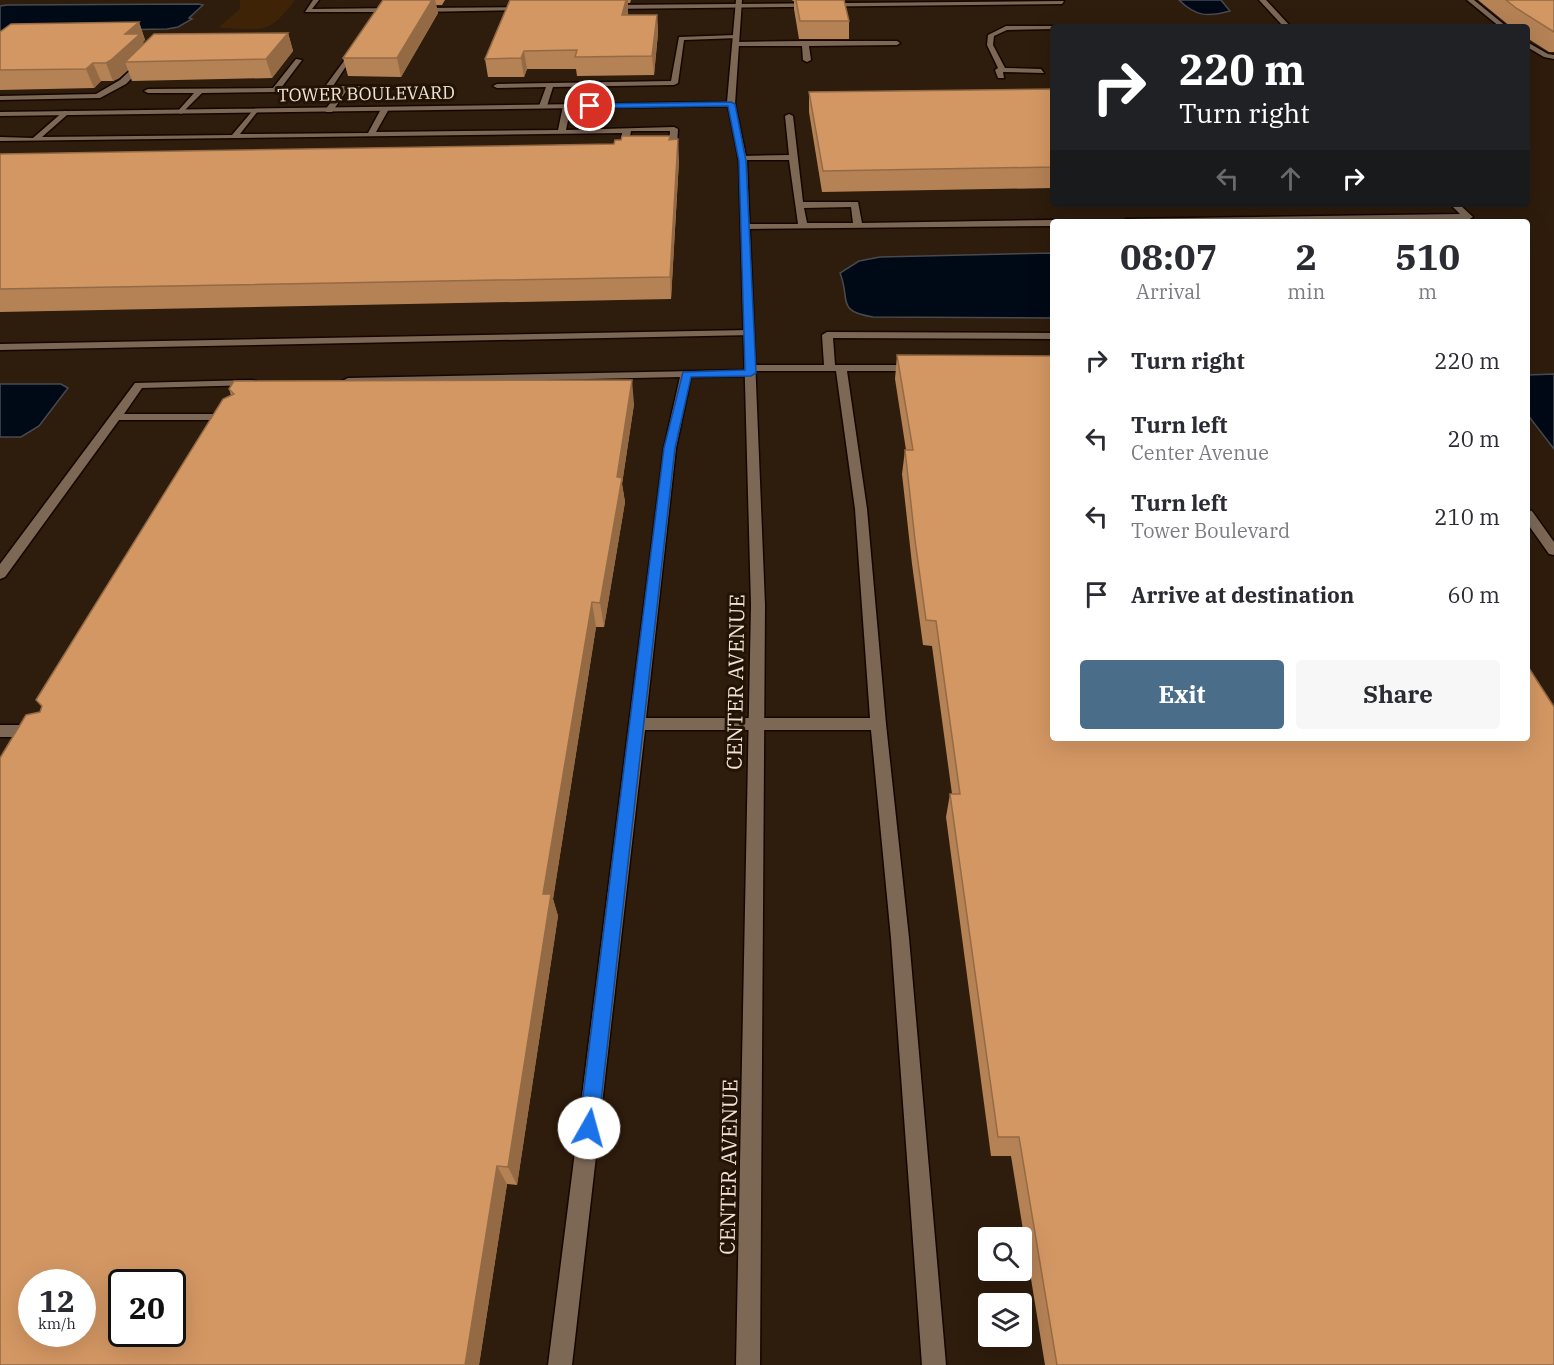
<!DOCTYPE html>
<style>
body{margin:0;font-family:"IBM Plex Serif",serif;background:#f7f7f7;color:#2b2b33;height:100vh;display:flex;flex-direction:column;font-size:22px;white-space:nowrap}
*{box-sizing:border-box;margin:0}
p{font-size:20px;color:#7c7c81}
.icon{flex:none;width:33px;height:33px;fill:none;stroke:currentColor;stroke-width:2;stroke-linecap:round;stroke-linejoin:round}
.map{position:relative;flex:1;overflow:hidden}
.details{position:absolute;left:1050px;top:219px;width:480px;height:522px;display:flex;flex-direction:column;background:#fff;border-radius:6px;box-shadow:0 6px 24px #0002}
.details>*{flex:none}
.top-card{position:absolute;left:1050px;top:24px;width:480px;height:183px;border-radius:6px;box-shadow:0 6px 24px #0002;background:#202124;color:#fff;overflow:hidden}
.controls{position:absolute;left:978px;top:1227px;display:grid;gap:12px}
.controls a{display:grid;place-items:center;width:54px;height:54px;border-radius:6px;background:#fff;box-shadow:0 6px 24px #0002;font-size:30px}
.speed{position:absolute;left:18px;top:1269px;display:flex;gap:12px;font-size:30px;font-weight:700;text-align:center}
.speed>*{display:grid;place-content:center;width:78px;height:78px;border-radius:50%;background:#fff;box-shadow:0 6px 24px #0002;line-height:1}
.speed small{font-size:15px;font-weight:400}
.speed .limit{border:3px solid #111;border-radius:9px;background:#fff;color:#111}
.pin{position:absolute;display:grid;place-items:center;width:51px;height:51px;color:#fff;margin:-26px;border:3px solid #fff;border-radius:50%;box-shadow:0 2px 6px #0007}
.me{position:absolute;width:66px;margin:-33px;rotate:7deg;stroke-linejoin:round;filter:drop-shadow(0 0 4px #0008)}
.turn{display:flex;align-items:center;gap:21px;height:126px;padding:0 30px;font-size:27px}
.turn .icon{width:78px;height:78px;stroke-width:2.5}
.turn b{display:block;font-size:42px;line-height:51px}
.lanes{display:flex;align-items:center;height:57px;padding:0 30px;background:#0003;justify-content:center;gap:30px;direction:ltr}
.lanes .off{opacity:.35}
.eta{display:flex;justify-content:space-evenly;align-items:center;height:102px;text-align:center}
.eta b{font-size:36px;font-weight:800;line-height:42px}
.cta{display:flex;gap:12px;margin-top:auto;padding:12px 30px}
.cta a{flex:1;height:69px;border-radius:6px;background:#4a6e8a;color:#fff;font-size:24px;font-weight:800;line-height:69px;text-align:center}
.cta a+a{background:#f7f7f7;color:#2b2b33}
ul{padding:0;list-style:none}
li{display:flex;align-items:center;gap:18px;height:78px;padding:0 30px}
li div{flex:1}
li b{display:block;font-size:22px}
li em{font-style:normal}
.map>svg:first-child{display:block}
</style>
<div class="map">
<svg width="1554" height="1365" viewBox="0 0 1554 1365">
<rect width="100%" height="100%" fill="#2e1c0c"/>
<path fill="#3f2307" d="M 240,0 L 295,0 C 268,36 263,29 221,28 L 220,26 L 240,9 Z"/>
<g fill="#000916" stroke="#484a50" stroke-width="1.5">
<path d="M 1179,0 L 1221,0 L 1230,11 C 1208,17 1196,17 1179,0 Z"/>
<path d="M 198,4 L 203,5 L 189,18 L 192,19 L 178,27 L 167,29 L 0,32 L 0,6 L 7,5 Z"/>
<path d="M 1053,253 L 1053,318 L 873,317 C 835,311 851,300 840,273 L 859,261 L 880,257 Z"/>
<path d="M 1554,374 L 1554,449 L 1527,414 L 1527,375 Z"/>
<path d="M 0,384 L 61,384 L 68,388 L 39,426 L 21,437 L 0,437 Z"/>
</g>
<g fill="none" stroke-linecap="round" stroke-linejoin="round">
<g stroke="#150600" stroke-width="3">
<g id="service">
<path d="M 313,0 L 319,0 L 312,9 L 395,8 L 398,10 L 395,12 L 305,12 Z"/>
<path d="M 1259,0 L 1266,0 L 1291,27 L 1284,27 Z"/>
<path d="M 1467,0 L 1474,0 L 1507,27 L 1500,27 Z"/>
<path d="M 1064,1 L 1062,4 L 608,9 L 605,7 L 608,5 Z"/>
<path d="M 529,7 L 527,10 L 419,12 L 416,10 L 419,8 Z"/>
<path d="M 1006,26 L 1055,26 L 1053,29 L 1007,30 L 994,36 L 993,45 L 1005,68 L 1041,69 L 1044,73 L 1003,72 L 1004,78 L 998,78 L 995,70 L 998,68 L 987,45 L 988,35 Z"/>
<path d="M 736,35 L 738,38 L 684,40 L 678,83 L 674,85 L 553,87 L 547,106 L 543,108 L 539,106 L 546,87 L 497,88 L 493,86 L 497,84 L 671,81 L 679,37 Z"/>
<path d="M 805,41 L 897,41 L 900,43 L 897,45 L 809,46 L 811,60 L 807,62 L 803,60 L 802,46 L 736,46 L 733,44 L 736,42 Z"/>
<path d="M 1527,42 L 1548,54 L 1554,55 L 1554,59 L 1544,57 L 1527,47 Z"/>
<path d="M 355,46 L 358,48 L 333,86 L 389,86 L 393,88 L 389,90 L 347,90 L 332,112 L 326,112 L 325,110 L 340,90 L 324,88 Z"/>
<path d="M 296,59 L 302,60 L 278,92 L 202,93 L 181,114 L 177,112 L 194,93 L 148,93 L 144,91 L 148,89 L 273,88 Z"/>
<path d="M 140,61 L 147,63 L 126,84 L 100,98 L 0,100 L 0,96 L 96,94 L 120,80 Z"/>
<path d="M 567,104 L 571,106 L 566,130 L 674,127 L 678,129 L 677,145 L 673,147 L 625,148 L 621,146 L 622,133 L 0,141 L 0,137 L 33,138 L 64,111 L 67,111 L 67,115 L 42,137 L 232,135 L 254,109 L 258,111 L 240,134 L 368,133 L 381,109 L 385,107 L 389,109 L 376,132 L 558,130 L 563,106 ZM 631,131 L 670,131 L 669,143 L 629,143 Z"/>
<path d="M 789,114 L 793,116 L 803,202 L 858,202 L 862,223 L 1053,220 L 1057,222 L 1053,222 L 1053,226 L 742,229 L 742,225 L 745,224 L 798,224 L 789,160 L 742,160 L 738,158 L 742,156 L 789,155 L 785,116 ZM 851,207 L 853,223 L 807,223 L 804,208 Z"/>
<path d="M 1450,204 L 1459,204 L 1473,217 L 1468,220 L 1121,222 L 1126,219 L 1460,214 Z"/>
<path d="M 749,330 L 753,331 L 753,335 L 0,350 L 0,344 Z"/>
<path d="M 827,332 L 1053,333 L 1053,339 L 833,338 L 835,365 L 915,365 L 920,368 L 915,371 L 847,371 L 867,509 L 886,724 L 909,938 L 946,1365 L 922,1365 L 891,938 L 871,730 L 645,730 L 572,1365 L 548,1365 L 664,448 L 680,377 L 348,384 L 342,381 L 348,378 L 746,370 L 746,366 L 750,365 L 824,365 L 822,335 ZM 755,371 L 836,371 L 855,509 L 870,718 L 646,718 L 676,448 L 691,377 L 751,376 L 755,375 Z"/>
<path d="M 252,380 L 256,381 L 256,385 L 142,388 L 124,414 L 230,414 L 236,417 L 230,420 L 119,420 L 5,577 L 0,579 L 0,564 L 135,383 Z"/>
<path d="M 1527,510 L 1532,511 L 1554,542 L 1554,555 L 1549,554 L 1527,523 Z"/>
<path d="M 0,725 L 35,725 L 41,727 L 43,731 L 41,735 L 35,737 L 0,737 Z"/>
</g>
</g>
<g stroke="#150600" stroke-width="3">
<path id="minor" d="M 736,0 L 742,0 L 735,104 L 747,161 L 765,605 L 760,1365 L 736,1365 L 751,605 L 739,161 L 728,106 L 0,116 L 0,112 L 727,102 Z"/>
</g>
<use href="#service" fill="#7d6856" fill-rule="evenodd"/>
<use href="#minor" fill="#7d6856" fill-rule="evenodd"/>
</g>
<g fill="#b58255">
<path d="M 383,0 L 445,0 L 442,5 L 436,5 L 438,13 L 401,77 L 348,76 L 343,58 Z"/>
<path d="M 510,0 L 631,0 L 630,3 L 628,3 L 628,15 L 657,15 L 658,33 L 654,75 L 577,76 L 576,69 L 527,69 L 524,77 L 488,77 L 485,59 Z"/>
<path d="M 792,0 L 844,0 L 849,21 L 849,39 L 799,39 L 794,9 L 794,1 L 793,1 Z"/>
<path d="M 1478,0 L 1554,0 L 1554,52 L 1549,52 L 1527,38 L 1527,27 L 1511,27 Z"/>
<path d="M 139,22 L 145,40 L 143,42 L 144,44 L 288,33 L 293,51 L 272,78 L 132,81 L 128,70 L 119,78 L 113,81 L 101,81 L 94,88 L 0,90 L 0,32 Z"/>
<path d="M 1053,89 L 1053,188 L 822,192 L 809,112 L 809,92 Z"/>
<path d="M 670,140 L 679,160 L 671,299 L 0,312 L 0,154 L 614,144 Z"/>
<path d="M 897,355 L 1554,1365 L 1045,1365 L 1011,1156 L 991,1156 L 946,817 L 950,794 L 952,794 L 932,646 L 923,645 L 912,564 L 902,474 L 905,450 L 906,450 L 895,379 Z"/>
<path d="M 229,389 L 634,404 L 622,484 L 625,502 L 604,627 L 596,627 L 553,899 L 558,916 L 517,1185 L 507,1184 L 479,1365 L 0,1365 L 40,712 L 42,707 L 36,700 L 231,395 Z"/>
</g>
<g fill="#946a45">
<path d="M 432,0 L 435,0 L 438,13 L 401,77 L 397,58 Z"/>
<path d="M 626,0 L 628,0 L 628,11 L 624,33 L 622,15 Z"/>
<path d="M 657,15 L 658,33 L 654,75 L 652,56 Z"/>
<path d="M 139,22 L 145,40 L 143,42 L 147,52 L 125,62 L 128,70 L 119,78 L 113,81 L 106,63 L 125,34 Z"/>
<path d="M 288,33 L 293,51 L 272,78 L 266,59 Z"/>
<path d="M 524,51 L 527,69 L 524,77 L 521,58 Z"/>
<path d="M 93,63 L 101,81 L 94,88 L 86,69 Z"/>
<path d="M 678,139 L 679,160 L 671,299 L 670,277 Z"/>
<path d="M 632,380 L 634,404 L 622,484 L 625,502 L 604,627 L 600,603 L 617,477 Z"/>
<path d="M 592,602 L 596,627 L 553,899 L 558,916 L 517,1185 L 508,1167 L 543,894 Z"/>
<path d="M 497,1166 L 507,1184 L 479,1365 L 465,1365 Z"/>
</g>
<g fill="#d39763" stroke="#946a45" stroke-width="1.5" fill-rule="evenodd">
<path d="M 383,0 L 432,0 L 397,58 L 343,58 Z"/>
<path d="M 510,0 L 626,0 L 622,15 L 657,15 L 652,56 L 575,57 L 577,50 L 524,51 L 521,58 L 485,59 Z"/>
<path d="M 796,0 L 844,0 L 849,21 L 800,21 Z"/>
<path d="M 1506,0 L 1554,0 L 1554,32 L 1516,8 Z"/>
<path d="M 139,22 L 125,34 L 140,34 L 111,60 L 106,63 L 93,63 L 86,69 L 0,70 L 0,32 L 11,24 Z"/>
<path d="M 288,33 L 266,59 L 125,62 L 154,34 Z"/>
<path d="M 1053,89 L 1053,167 L 823,171 L 809,92 Z"/>
<path d="M 622,136 L 670,136 L 669,140 L 678,139 L 670,277 L 0,289 L 0,154 L 614,144 L 615,140 L 621,140 Z"/>
<path d="M 897,355 L 1053,356 L 1053,738 L 1527,738 L 1527,665 L 1554,707 L 1554,1365 L 1057,1365 L 1019,1137 L 998,1137 L 950,794 L 960,794 L 936,621 L 926,620 L 915,540 L 905,450 L 913,450 Z"/>
<path d="M 632,380 L 617,477 L 622,478 L 600,603 L 592,602 L 543,894 L 551,894 L 508,1167 L 497,1166 L 465,1365 L 0,1365 L 0,758 L 26,715 L 40,712 L 42,706 L 36,700 L 223,399 L 234,394 L 229,389 L 234,381 ZM 32,1282 L 82,1282 L 82,1334 L 32,1334 ZM 122,1282 L 172,1282 L 172,1334 L 122,1334 Z"/>
</g>
<path fill="#1a73e8" stroke="#114b97" stroke-width="1.5" d="M 731,102 L 735,104 L 746,161 L 756,373 L 751,376 L 691,377 L 675,448 L 598,1128 L 595,1134 L 589,1137 L 582,1134 L 579,1128 L 664,448 L 683,372 L 745,370 L 739,161 L 728,106 L 590,108 L 587,106 L 590,104 Z"/>
<g text-anchor="middle" stroke-width="6" stroke-linejoin="round" paint-order="stroke">
<g font-size="18" fill="#f0e3d9" stroke="#231304">
<text transform="translate(366 94) rotate(-1)" y="6">TOWER BOULEVARD</text>
</g>
<g font-size="21" fill="#f0e3d9" stroke="#231304">
<text transform="translate(736 682) rotate(-89)" y="7">CENTER AVENUE</text>
<text transform="translate(729 1167) rotate(-89)" y="7">CENTER AVENUE</text>
</g>
</g>
</svg>
<div class="controls">
<a><svg class="icon" aria-label="search" viewBox="0 0 24 24"><circle cx="10" cy="10" r="6"/><path d="M15 15l6 6"/></svg></a>
<a><svg class="icon" aria-label="layers" viewBox="0 0 24 24"><path d="M12 4l9 5-9 5-9-5zM3 14l9 5 9-5"/></svg></a>
</div>
<div class="speed"><div>12<small>km/h</small></div><div class="limit">20</div></div>
<div class="pin" style="left:590px;top:106px;background:#d93025"><svg class="icon" aria-label="arrive" viewBox="0 0 24 24"><path d="M6 21V4h12l-3 4 3 4H6"/></svg></div>
<svg class="me" style="left:589px;top:1128px" viewBox="-20 -20 40 40"><circle r="19" fill="#fff"/><path d="M0-13L10 11 0 6-10 11z" fill="#1a73e8"/></svg>
<div class="top-card">
<div class="turn"><svg class="icon" aria-label="right" viewBox="0 0 24 24"><path d="M7 20v-9h11M14 6l5 5-5 5"/></svg><div><b>220 m</b>Turn right</div></div>
<div class="lanes"><svg class="icon off" aria-label="left" viewBox="0 0 24 24"><path d="M17 20v-9H6M10 6l-5 5 5 5"/></svg><svg class="icon off" aria-label="ahead" viewBox="0 0 24 24"><path d="M12 20V5M6 11l6-6 6 6"/></svg><svg class="icon" aria-label="right" viewBox="0 0 24 24"><path d="M7 20v-9h11M14 6l5 5-5 5"/></svg></div>
</div>
<section class="details">
<div class="eta">
<div><b>08:07</b><p>Arrival</p></div>
<div><b>2</b><p>min</p></div>
<div><b>510</b><p>m</p></div>
</div>
<ul>
<li><svg class="icon" aria-label="right" viewBox="0 0 24 24"><path d="M7 20v-9h11M14 6l5 5-5 5"/></svg><div><b>Turn right</b></div><em>220 m</em></li>
<li><svg class="icon" aria-label="left" viewBox="0 0 24 24"><path d="M17 20v-9H6M10 6l-5 5 5 5"/></svg><div><b>Turn left</b><p>Center Avenue</p></div><em>20 m</em></li>
<li><svg class="icon" aria-label="left" viewBox="0 0 24 24"><path d="M17 20v-9H6M10 6l-5 5 5 5"/></svg><div><b>Turn left</b><p>Tower Boulevard</p></div><em>210 m</em></li>
<li><svg class="icon" aria-label="arrive" viewBox="0 0 24 24"><path d="M6 21V4h12l-3 4 3 4H6"/></svg><div><b>Arrive at destination</b></div><em>60 m</em></li>
</ul>
<div class="cta"><a>Exit</a><a>Share</a></div>
</section>
</div>
